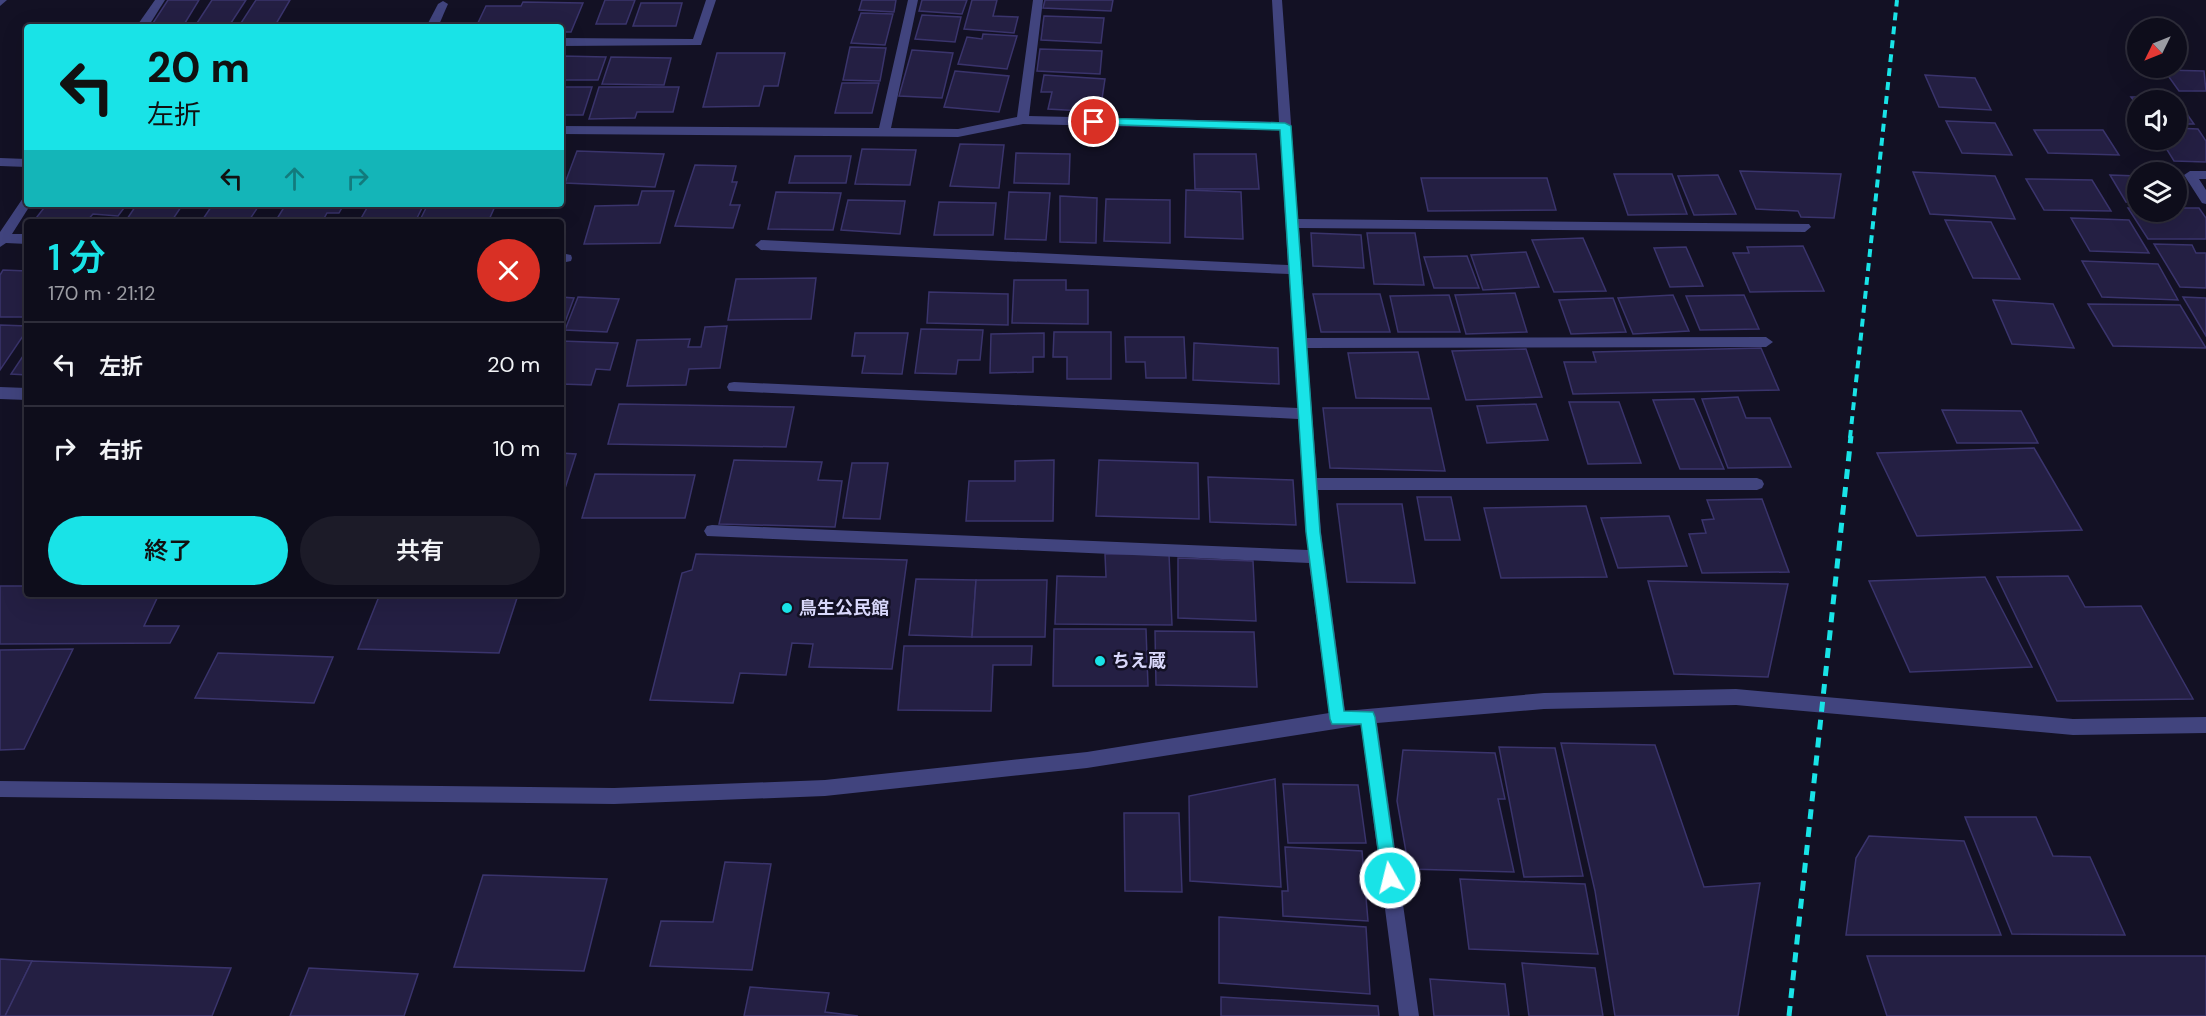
<!DOCTYPE html>
<html lang="ja">
<meta charset="utf-8">
<style>
body{margin:0;font-family:"DM Sans","Noto Sans JP",sans-serif;background:#1c1b28;color:#f1f3f6;height:100vh;display:flex;flex-direction:column;font-size:22px;white-space:nowrap}
*{box-sizing:border-box;margin:0}
p{font-size:20px;color:#9b9ca3}
.icon{flex:none;width:33px;height:33px;fill:none;stroke:currentColor;stroke-width:2;stroke-linecap:round;stroke-linejoin:round}
.map{position:relative;flex:1;overflow:hidden}
.details{position:absolute;left:24px;top:219px;width:540px;height:378px;display:flex;flex-direction:column;background:#0e0d1b;border-radius:6px;box-shadow:0 6px 24px #0002,0 0 0 2px #2e2d3a}
.details>*{flex:none}
.hud{position:absolute;left:24px;top:24px;width:540px;height:183px;border-radius:6px;box-shadow:0 6px 24px #0002,0 0 0 2px #2e2d3a;background:#19e3e7;color:#111;overflow:hidden}
.needle{width:39px;rotate:227deg}
.buttons{position:absolute;left:2127px;top:18px;display:grid;gap:12px}
.buttons a{display:grid;place-items:center;width:60px;height:60px;border-radius:50%;background:#0e0d1b;box-shadow:0 6px 24px #0002,0 0 0 2px #2e2d3a;font-size:30px}
.pin{position:absolute;display:grid;place-items:center;width:51px;height:51px;color:#fff;margin:-26px;border:3px solid #fff;border-radius:50%;box-shadow:0 2px 6px #0007}
.me{position:absolute;width:66px;margin:-33px;rotate:352deg;stroke-linejoin:round;filter:drop-shadow(0 0 4px #0008)}
.turn{display:flex;align-items:center;gap:21px;height:126px;padding:0 24px;font-size:27px}
.turn .icon{width:78px;height:78px;stroke-width:2.5}
.turn b{display:block;font-size:42px;line-height:51px}
.lanes{display:flex;align-items:center;height:57px;padding:0 24px;background:#0003;justify-content:center;gap:30px;direction:ltr}
.lanes .off{opacity:.35}
.round{display:grid;place-items:center;flex:none;width:63px;height:63px;border-radius:32px;background:#1c1b28}
.head{display:flex;align-items:center;justify-content:space-between;height:102px;padding:0 24px}
h1{font-size:36px;font-weight:600;line-height:45px;color:#19e3e7}
.cta{display:flex;gap:12px;margin-top:auto;padding:12px 24px}
.cta a{flex:1;height:69px;border-radius:36px;background:#19e3e7;color:#111;font-size:24px;font-weight:600;line-height:69px;text-align:center}
.cta a+a{background:#1c1b28;color:#f1f3f6}
ul{padding:0;list-style:none}
li{display:flex;align-items:center;gap:18px;height:84px;padding:0 24px;border-top:2px solid #2e2d3a}
li div{flex:1}
li b{display:block;font-size:22px}
li em{font-style:normal}
.map>svg:first-child{display:block}
</style>
<div class="map">
<svg width="2206" height="1016" viewBox="0 0 2206 1016">
<rect width="100%" height="100%" fill="#131124"/>
<g fill="#241f43" stroke="#3a346c" stroke-width="1.5">
<path d="M 168,0 L 199,0 L 185,23 L 153,23 Z"/>
<path d="M 212,0 L 246,0 L 231,23 L 197,23 Z"/>
<path d="M 256,0 L 290,0 L 276,24 L 241,23 Z"/>
<path d="M 605,0 L 635,0 L 626,24 L 596,24 Z"/>
<path d="M 862,0 L 896,0 L 894,12 L 859,10 Z"/>
<path d="M 922,0 L 967,0 L 962,14 L 919,11 Z"/>
<path d="M 972,0 L 997,0 L 993,16 L 1018,17 L 1014,33 L 964,29 Z"/>
<path d="M 1045,0 L 1113,0 L 1111,11 L 1043,8 Z"/>
<path d="M 523,2 L 583,3 L 571,32 L 561,32 L 561,27 L 476,27 L 486,6 L 521,6 Z"/>
<path d="M 641,3 L 682,3 L 676,26 L 633,26 Z"/>
<path d="M 861,13 L 893,14 L 885,45 L 851,43 Z"/>
<path d="M 922,15 L 961,17 L 955,42 L 915,39 Z"/>
<path d="M 1044,16 L 1104,18 L 1101,43 L 1041,40 Z"/>
<path d="M 983,34 L 1017,36 L 1007,69 L 958,64 L 967,37 L 982,39 Z"/>
<path d="M 850,47 L 886,48 L 880,81 L 843,80 Z"/>
<path d="M 1040,49 L 1102,51 L 1100,74 L 1037,71 Z"/>
<path d="M 912,50 L 953,53 L 942,98 L 899,96 Z"/>
<path d="M 717,53 L 785,53 L 778,86 L 764,86 L 759,106 L 703,107 Z"/>
<path d="M 562,56 L 606,57 L 598,80 L 561,80 Z"/>
<path d="M 611,57 L 671,58 L 664,85 L 602,84 Z"/>
<path d="M 2164,70 L 2204,71 L 2206,91 L 2179,91 Z"/>
<path d="M 955,71 L 1009,76 L 999,112 L 944,107 Z"/>
<path d="M 1044,75 L 1105,79 L 1100,112 L 1048,109 L 1052,92 L 1041,92 Z"/>
<path d="M 1925,75 L 1975,78 L 1991,110 L 1939,107 Z"/>
<path d="M 842,83 L 879,83 L 872,113 L 835,113 Z"/>
<path d="M 561,87 L 592,87 L 583,115 L 561,115 Z"/>
<path d="M 599,87 L 679,87 L 673,112 L 637,112 L 635,118 L 589,119 Z"/>
<path d="M 2131,97 L 2175,97 L 2194,124 L 2176,124 L 2176,100 L 2138,100 L 2138,106 Z"/>
<path d="M 1946,121 L 1995,123 L 2012,155 L 1962,153 Z"/>
<path d="M 2176,128 L 2198,129 L 2206,141 L 2206,162 L 2174,161 L 2161,140 L 2176,140 Z"/>
<path d="M 2034,130 L 2103,130 L 2119,155 L 2048,153 Z"/>
<path d="M 960,144 L 1004,145 L 999,188 L 950,186 Z"/>
<path d="M 862,149 L 916,150 L 910,185 L 855,184 Z"/>
<path d="M 577,151 L 664,154 L 655,187 L 565,183 Z"/>
<path d="M 1016,153 L 1070,154 L 1069,184 L 1014,183 Z"/>
<path d="M 1194,154 L 1256,154 L 1259,189 L 1195,189 Z"/>
<path d="M 795,156 L 851,156 L 846,183 L 789,183 Z"/>
<path d="M 695,165 L 736,166 L 732,182 L 737,182 L 730,205 L 740,205 L 733,228 L 675,226 Z"/>
<path d="M 1740,171 L 1841,174 L 1834,218 L 1801,217 L 1798,211 L 1756,209 Z"/>
<path d="M 1913,172 L 1995,176 L 2015,219 L 1930,214 Z"/>
<path d="M 1614,174 L 1672,174 L 1687,214 L 1628,215 Z"/>
<path d="M 1718,175 L 1736,214 L 1694,215 L 1678,176 Z"/>
<path d="M 2110,175 L 2138,176 L 2138,203 L 2126,202 Z"/>
<path d="M 1421,178 L 1547,178 L 1556,210 L 1428,211 Z"/>
<path d="M 2026,179 L 2092,180 L 2111,211 L 2044,210 Z"/>
<path d="M 1186,190 L 1241,192 L 1243,239 L 1185,237 Z"/>
<path d="M 642,191 L 674,191 L 660,243 L 584,244 L 595,206 L 638,205 Z"/>
<path d="M 776,192 L 841,193 L 833,230 L 768,229 Z"/>
<path d="M 1009,192 L 1050,193 L 1046,240 L 1005,239 Z"/>
<path d="M 1060,196 L 1097,198 L 1096,243 L 1060,242 Z"/>
<path d="M 1106,199 L 1170,200 L 1170,243 L 1104,241 Z"/>
<path d="M 848,200 L 905,201 L 900,234 L 841,230 Z"/>
<path d="M 939,202 L 996,203 L 993,235 L 934,235 Z"/>
<path d="M 47,204 L 127,204 L 118,216 L 93,214 L 86,222 L 33,222 Z"/>
<path d="M 137,204 L 183,204 L 171,222 L 125,222 Z"/>
<path d="M 213,204 L 260,204 L 248,222 L 201,222 Z"/>
<path d="M 286,204 L 344,204 L 339,213 L 327,213 L 322,222 L 275,222 Z"/>
<path d="M 351,204 L 424,204 L 415,222 L 359,222 L 368,206 Z"/>
<path d="M 428,204 L 496,204 L 488,222 L 419,222 Z"/>
<path d="M 2128,208 L 2138,208 L 2138,212 L 2176,212 L 2176,208 L 2199,208 L 2206,218 L 2206,239 L 2148,239 Z"/>
<path d="M 2071,218 L 2129,220 L 2149,253 L 2090,251 Z"/>
<path d="M 1945,220 L 1991,222 L 2020,279 L 1973,278 Z"/>
<path d="M 1311,233 L 1361,235 L 1364,268 L 1313,266 Z"/>
<path d="M 1367,233 L 1415,233 L 1424,285 L 1374,284 Z"/>
<path d="M 1583,238 L 1606,291 L 1554,292 L 1532,240 Z"/>
<path d="M 2154,244 L 2192,245 L 2196,253 L 2206,253 L 2206,288 L 2180,287 Z"/>
<path d="M 1803,246 L 1824,291 L 1750,292 L 1733,253 L 1749,253 L 1747,247 Z"/>
<path d="M 1686,247 L 1703,286 L 1670,287 L 1654,248 Z"/>
<path d="M 1526,252 L 1539,287 L 1483,290 L 1471,255 Z"/>
<path d="M 1467,256 L 1479,288 L 1434,288 L 1424,257 Z"/>
<path d="M 2082,261 L 2158,264 L 2178,300 L 2102,297 Z"/>
<path d="M 3,270 L 27,271 L 27,317 L 0,317 L 0,275 Z"/>
<path d="M 816,278 L 811,319 L 728,320 L 736,279 Z"/>
<path d="M 1014,280 L 1066,280 L 1066,290 L 1088,290 L 1088,324 L 1012,323 Z"/>
<path d="M 929,292 L 1008,294 L 1008,325 L 927,323 Z"/>
<path d="M 1515,293 L 1527,332 L 1466,334 L 1455,295 Z"/>
<path d="M 1313,294 L 1380,294 L 1390,332 L 1321,332 Z"/>
<path d="M 1449,295 L 1460,332 L 1398,332 L 1390,296 Z"/>
<path d="M 1673,295 L 1689,331 L 1633,334 L 1618,298 Z"/>
<path d="M 1744,295 L 1759,329 L 1700,330 L 1686,296 Z"/>
<path d="M 561,297 L 574,298 L 561,333 Z"/>
<path d="M 578,297 L 619,299 L 607,332 L 565,330 Z"/>
<path d="M 2183,297 L 2206,298 L 2206,336 Z"/>
<path d="M 1613,298 L 1626,332 L 1571,334 L 1559,300 Z"/>
<path d="M 1993,300 L 2053,304 L 2074,348 L 2012,344 Z"/>
<path d="M 2088,304 L 2180,305 L 2206,348 L 2113,346 Z"/>
<path d="M 0,325 L 27,326 L 27,330 L 0,370 Z"/>
<path d="M 727,326 L 720,368 L 689,369 L 686,385 L 627,386 L 637,340 L 690,339 L 688,347 L 701,347 L 705,327 Z"/>
<path d="M 921,329 L 983,330 L 980,360 L 958,360 L 956,374 L 915,373 Z"/>
<path d="M 1054,332 L 1111,332 L 1111,379 L 1067,379 L 1067,357 L 1053,357 Z"/>
<path d="M 855,333 L 908,333 L 902,374 L 862,373 L 865,356 L 852,356 Z"/>
<path d="M 1044,333 L 1044,357 L 1033,357 L 1033,372 L 990,373 L 991,334 Z"/>
<path d="M 1125,337 L 1184,337 L 1186,378 L 1146,378 L 1145,362 L 1126,362 Z"/>
<path d="M 561,341 L 618,343 L 610,370 L 596,369 L 591,385 L 561,384 Z"/>
<path d="M 1194,343 L 1278,348 L 1279,384 L 1193,380 Z"/>
<path d="M 1761,348 L 1779,390 L 1573,394 L 1564,362 L 1596,362 L 1593,352 Z"/>
<path d="M 1526,349 L 1542,397 L 1466,400 L 1452,351 Z"/>
<path d="M 27,350 L 27,375 L 11,374 Z"/>
<path d="M 1418,352 L 1429,399 L 1356,398 L 1348,353 Z"/>
<path d="M 1738,397 L 1746,418 L 1770,418 L 1791,467 L 1728,468 L 1702,399 Z"/>
<path d="M 1694,399 L 1724,469 L 1680,469 L 1653,400 Z"/>
<path d="M 1569,402 L 1619,402 L 1641,463 L 1588,464 Z"/>
<path d="M 619,404 L 794,407 L 786,447 L 608,444 Z"/>
<path d="M 1536,404 L 1548,440 L 1487,443 L 1477,406 Z"/>
<path d="M 1323,408 L 1431,408 L 1445,471 L 1330,468 Z"/>
<path d="M 1942,410 L 2021,411 L 2038,443 L 1957,443 Z"/>
<path d="M 2034,448 L 2082,530 L 1917,536 L 1877,453 Z"/>
<path d="M 561,453 L 576,454 L 561,501 Z"/>
<path d="M 734,460 L 822,462 L 818,480 L 842,481 L 835,527 L 719,524 Z"/>
<path d="M 1054,460 L 1053,521 L 966,521 L 969,481 L 1015,481 L 1015,461 Z"/>
<path d="M 1099,460 L 1198,463 L 1199,519 L 1096,516 Z"/>
<path d="M 852,463 L 888,463 L 880,519 L 843,518 Z"/>
<path d="M 595,474 L 695,475 L 685,518 L 582,518 Z"/>
<path d="M 1208,477 L 1293,480 L 1296,525 L 1210,522 Z"/>
<path d="M 1417,497 L 1451,497 L 1460,540 L 1425,540 Z"/>
<path d="M 1762,499 L 1789,572 L 1702,573 L 1689,534 L 1706,533 L 1702,520 L 1714,519 L 1707,500 Z"/>
<path d="M 1337,504 L 1402,504 L 1415,583 L 1347,582 Z"/>
<path d="M 1586,506 L 1607,577 L 1501,578 L 1484,508 Z"/>
<path d="M 1669,516 L 1687,566 L 1618,568 L 1601,518 Z"/>
<path d="M 696,554 L 907,560 L 892,669 L 809,667 L 813,644 L 792,643 L 786,675 L 740,673 L 733,703 L 650,700 L 682,573 L 692,570 Z"/>
<path d="M 1105,554 L 1169,554 L 1172,625 L 1055,624 L 1057,576 L 1106,577 Z"/>
<path d="M 1178,558 L 1253,561 L 1256,621 L 1178,618 Z"/>
<path d="M 2068,576 L 2085,607 L 2141,606 L 2193,699 L 2057,701 L 1997,577 Z"/>
<path d="M 1985,577 L 2032,667 L 1910,672 L 1869,581 Z"/>
<path d="M 916,579 L 976,580 L 972,637 L 909,635 Z"/>
<path d="M 976,580 L 1047,580 L 1045,637 L 972,637 Z"/>
<path d="M 1648,581 L 1788,584 L 1768,677 L 1674,674 Z"/>
<path d="M 0,586 L 27,586 L 27,594 L 159,594 L 144,626 L 179,626 L 170,643 L 0,644 Z"/>
<path d="M 380,594 L 464,594 L 518,595 L 499,653 L 358,649 Z"/>
<path d="M 1054,629 L 1146,629 L 1148,686 L 1053,686 Z"/>
<path d="M 1155,631 L 1254,632 L 1257,687 L 1156,685 Z"/>
<path d="M 904,646 L 1032,646 L 1031,665 L 993,665 L 991,711 L 898,710 Z"/>
<path d="M 73,649 L 24,749 L 0,750 L 0,650 Z"/>
<path d="M 218,653 L 333,657 L 314,703 L 195,698 Z"/>
<path d="M 1561,743 L 1655,745 L 1704,887 L 1760,883 L 1738,1016 L 1615,1016 L 1595,891 Z"/>
<path d="M 1499,747 L 1555,748 L 1583,876 L 1524,877 Z"/>
<path d="M 1403,750 L 1495,753 L 1505,799 L 1498,799 L 1514,872 L 1409,869 L 1397,801 Z"/>
<path d="M 1275,779 L 1281,887 L 1190,881 L 1189,796 Z"/>
<path d="M 1283,784 L 1358,785 L 1366,843 L 1288,843 Z"/>
<path d="M 1124,813 L 1179,813 L 1182,892 L 1125,891 Z"/>
<path d="M 1965,817 L 2036,817 L 2053,856 L 2090,857 L 2125,935 L 2012,934 Z"/>
<path d="M 1869,836 L 1964,841 L 2001,935 L 1846,935 L 1856,858 Z"/>
<path d="M 1285,847 L 1362,851 L 1368,921 L 1283,916 L 1282,891 L 1288,891 Z"/>
<path d="M 725,862 L 771,864 L 752,970 L 650,966 L 661,921 L 713,922 Z"/>
<path d="M 483,875 L 607,879 L 584,971 L 454,967 Z"/>
<path d="M 1460,879 L 1585,884 L 1598,954 L 1469,949 Z"/>
<path d="M 1219,917 L 1366,927 L 1370,994 L 1219,983 Z"/>
<path d="M 1867,956 L 2206,956 L 2206,1016 L 1887,1016 Z"/>
<path d="M 0,959 L 32,961 L 5,1016 L 0,1016 Z"/>
<path d="M 32,961 L 231,968 L 212,1016 L 5,1016 Z"/>
<path d="M 1522,963 L 1595,968 L 1603,1016 L 1529,1016 Z"/>
<path d="M 309,968 L 418,974 L 404,1016 L 290,1016 Z"/>
<path d="M 1430,979 L 1505,984 L 1509,1016 L 1434,1016 Z"/>
<path d="M 750,987 L 829,993 L 825,1012 L 858,1016 L 744,1016 Z"/>
<path d="M 1221,997 L 1378,1006 L 1379,1016 L 1221,1016 Z"/>
</g>
<g fill="none" stroke-linecap="round" stroke-linejoin="round">
<g fill="#41447e" fill-rule="evenodd">
<path d="M 0,0 L 7,0 L 0,6 Z"/>
<path d="M 155,0 L 165,0 L 148,27 L 136,27 Z"/>
<path d="M 706,0 L 716,0 L 701,45 L 561,46 L 561,38 L 693,39 Z"/>
<path d="M 908,0 L 918,0 L 891,128 L 958,129 L 1017,117 L 1033,0 L 1043,0 L 1029,116 L 1279,122 L 1272,0 L 1282,0 L 1298,219 L 1809,224 L 1811,227 L 1805,232 L 1299,228 L 1307,338 L 1766,337 L 1773,342 L 1766,347 L 1307,348 L 1317,478 L 1757,478 L 1762,480 L 1764,484 L 1762,488 L 1757,490 L 1318,490 L 1321,532 L 1345,711 L 1544,693 L 1736,689 L 2073,719 L 2206,717 L 2206,733 L 2073,735 L 1736,705 L 1544,709 L 1377,723 L 1419,1016 L 1399,1016 L 1361,725 L 1087,768 L 825,796 L 614,804 L 0,797 L 0,781 L 614,788 L 825,780 L 1087,752 L 1329,713 L 1309,563 L 707,536 L 704,531 L 707,526 L 712,525 L 1308,550 L 1298,419 L 729,391 L 727,387 L 729,383 L 734,382 L 1298,408 L 1289,274 L 761,250 L 755,245 L 761,240 L 1288,265 L 1280,130 L 1023,124 L 958,137 L 561,134 L 561,126 L 879,128 Z"/>
<path d="M 443,1 L 448,4 L 438,27 L 426,27 L 438,4 Z"/>
<path d="M 0,158 L 27,159 L 27,167 L 0,166 Z"/>
<path d="M 2190,171 L 2206,171 L 2206,179 L 2199,179 L 2206,190 L 2206,204 L 2202,203 L 2184,175 Z"/>
<path d="M 27,197 L 27,204 L 31,204 L 12,234 L 27,234 L 27,244 L 6,243 L 0,247 L 0,232 L 23,198 Z"/>
<path d="M 561,253 L 571,255 L 572,258 L 571,261 L 561,263 Z"/>
<path d="M 0,387 L 27,388 L 27,400 L 0,399 Z"/>
</g>
<path stroke="#19e3e7" stroke-width="4" stroke-dasharray="8 6" stroke-linecap="butt" d="M 1850,438 L 1897,0"/>
<path stroke="#19e3e7" stroke-width="5" stroke-dasharray="10 8" stroke-linecap="butt" d="M 1789,1016 L 1851,436"/>
</g>
<path fill="#19e3e7" stroke="#109496" stroke-width="1.5" d="M 1094,118 L 1285,123 L 1291,126 L 1320,532 L 1344,711 L 1373,712 L 1375,717 L 1398,878 L 1396,884 L 1390,886 L 1384,884 L 1382,878 L 1361,724 L 1332,724 L 1330,719 L 1306,532 L 1280,130 L 1090,124 L 1090,119 Z"/>
<g fill="#19e3e7" stroke="#131124" stroke-width="2">
<circle cx="787" cy="608" r="6"/>
<circle cx="1100" cy="661" r="6"/>
</g>
<g text-anchor="middle" stroke-width="5" stroke-linejoin="round" paint-order="stroke">
<g font-size="18" font-weight="bold" fill="#d9d8fb" stroke="#131124" text-anchor="start">
<text x="799" y="614">鳥生公民館</text>
<text x="1112" y="667">ちえ蔵</text>
</g>
</g>
</svg>
<div class="buttons">
<a><svg class="needle" viewBox="-14 -14 28 28"><path d="M0-13l5 13h-10z" fill="#e53935"/><path d="M0 13l5-13h-10z" fill="#9b9ca3"/></svg></a>
<a><svg class="icon" aria-label="sound" viewBox="0 0 24 24"><path d="M4 9h4l5-4v14l-5-4H4zM17 9q2 3 0 6"/></svg></a>
<a><svg class="icon" aria-label="layers" viewBox="0 0 24 24"><path d="M12 4l9 5-9 5-9-5zM3 14l9 5 9-5"/></svg></a>
</div>
<div class="pin" style="left:1094px;top:122px;background:#d93025"><svg class="icon" aria-label="arrive" viewBox="0 0 24 24"><path d="M6 21V4h12l-3 4 3 4H6"/></svg></div>
<svg class="me" style="left:1390px;top:878px" viewBox="-20 -20 40 40"><circle r="17" fill="#19e3e7" stroke="#fff" stroke-width="3"/><path d="M0-11L8 9 0 5-8 9z" fill="#fff"/></svg>
<div class="hud">
<div class="turn"><svg class="icon" aria-label="left" viewBox="0 0 24 24"><path d="M17 20v-9H6M10 6l-5 5 5 5"/></svg><div><b>20 m</b>左折</div></div>
<div class="lanes"><svg class="icon" aria-label="left" viewBox="0 0 24 24"><path d="M17 20v-9H6M10 6l-5 5 5 5"/></svg><svg class="icon off" aria-label="ahead" viewBox="0 0 24 24"><path d="M12 20V5M6 11l6-6 6 6"/></svg><svg class="icon off" aria-label="right" viewBox="0 0 24 24"><path d="M7 20v-9h11M14 6l5 5-5 5"/></svg></div>
</div>
<section class="details">
<div class="head"><div><h1>1 分</h1><p>170 m · 21:12</p></div><a class="round" style="background:#d93025;color:#fff"><svg class="icon" aria-label="close" viewBox="0 0 24 24"><path d="M6 6l12 12M18 6L6 18"/></svg></a></div>
<ul>
<li><svg class="icon" aria-label="left" viewBox="0 0 24 24"><path d="M17 20v-9H6M10 6l-5 5 5 5"/></svg><div><b>左折</b></div><em>20 m</em></li>
<li><svg class="icon" aria-label="right" viewBox="0 0 24 24"><path d="M7 20v-9h11M14 6l5 5-5 5"/></svg><div><b>右折</b></div><em>10 m</em></li>
</ul>
<div class="cta"><a>終了</a><a>共有</a></div>
</section>
</div>
